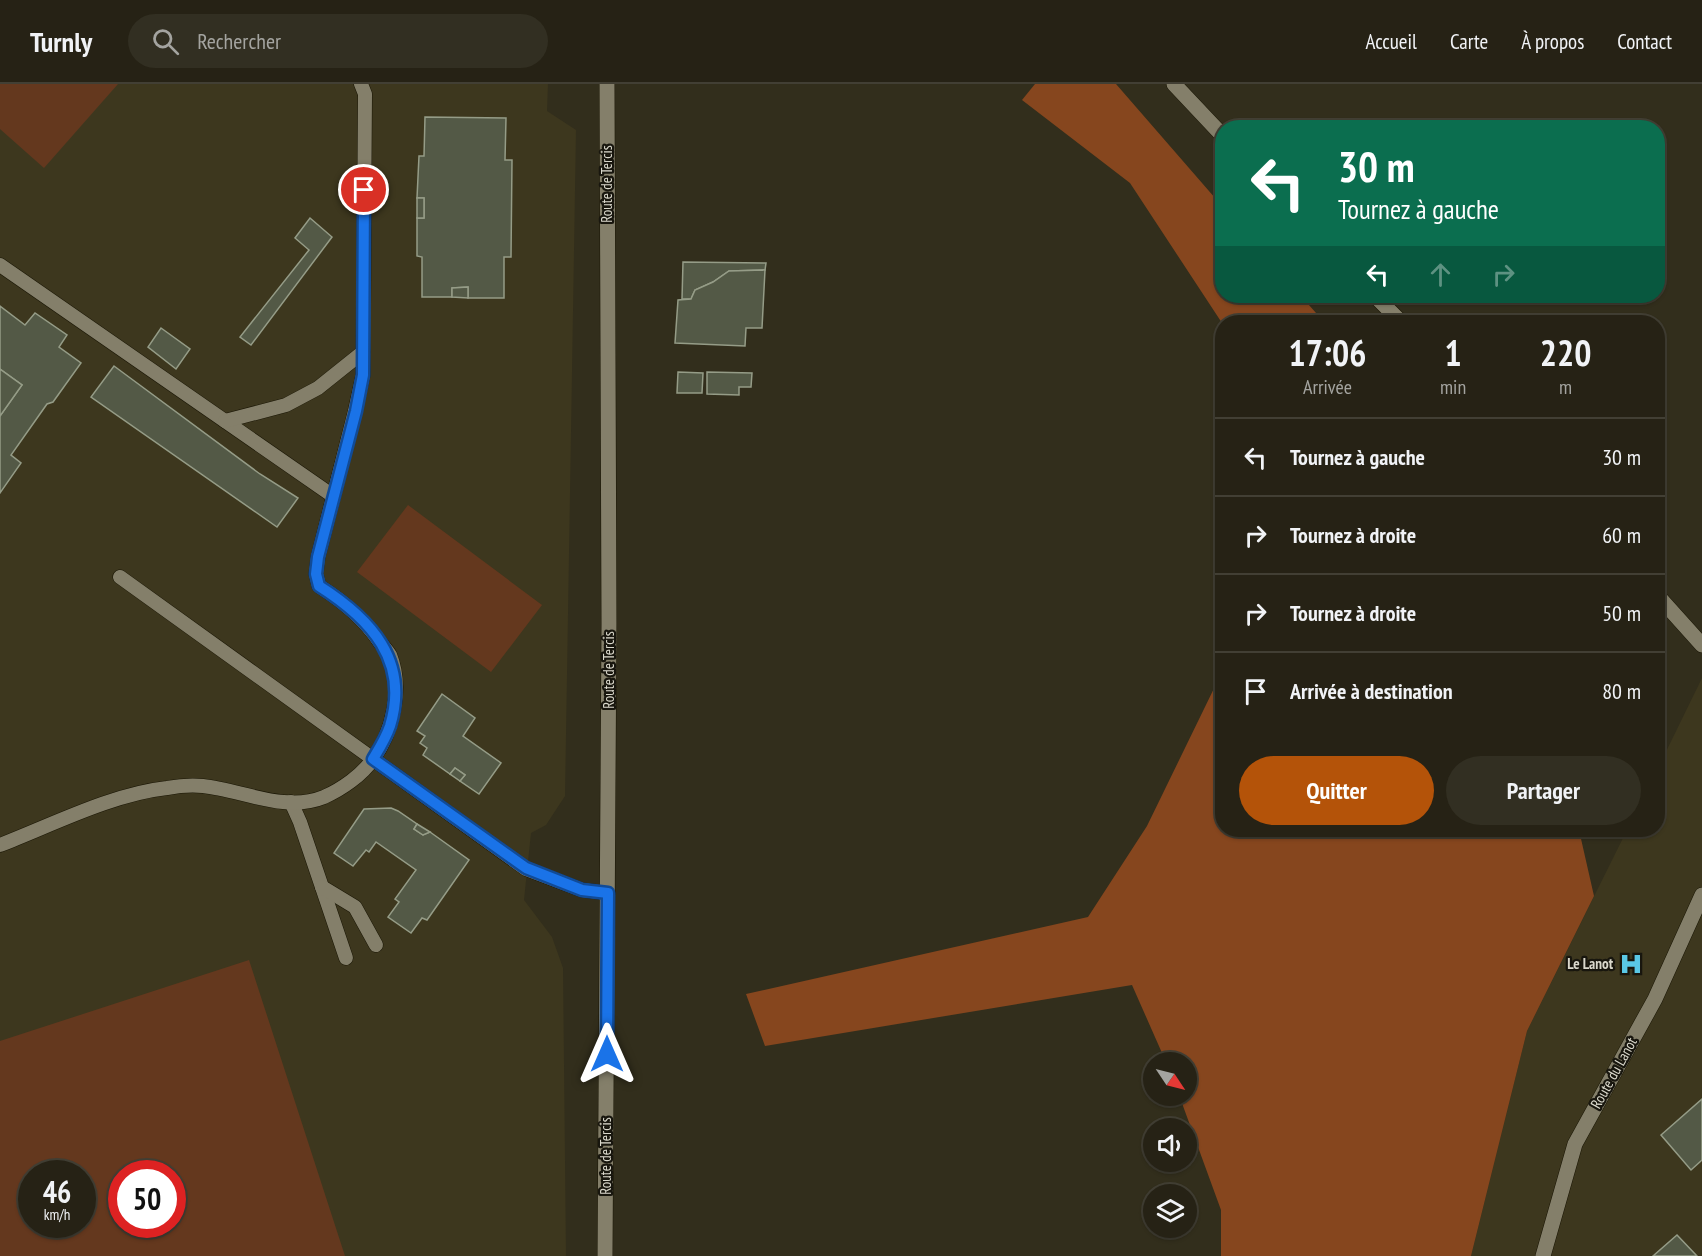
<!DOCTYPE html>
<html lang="fr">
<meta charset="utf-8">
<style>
body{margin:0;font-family:"PT Sans Narrow",sans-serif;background:#322f22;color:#f1f3f6;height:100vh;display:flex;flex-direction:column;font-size:22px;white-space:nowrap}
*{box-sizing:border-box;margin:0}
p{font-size:20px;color:#a4a4a0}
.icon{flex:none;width:33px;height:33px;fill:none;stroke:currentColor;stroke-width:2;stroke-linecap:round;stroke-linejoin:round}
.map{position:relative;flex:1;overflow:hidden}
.sheet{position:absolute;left:1215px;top:231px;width:450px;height:522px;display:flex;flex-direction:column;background:#262215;border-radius:24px;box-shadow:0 2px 4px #0004,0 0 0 2px #423f34}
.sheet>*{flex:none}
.banner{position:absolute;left:1215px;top:36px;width:450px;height:183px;border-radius:24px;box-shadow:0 2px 4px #0004,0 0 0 2px #423f34;background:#0b6e4f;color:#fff;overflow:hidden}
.needle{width:39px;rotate:125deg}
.controls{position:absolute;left:1143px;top:968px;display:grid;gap:12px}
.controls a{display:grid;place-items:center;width:54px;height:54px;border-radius:50%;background:#262215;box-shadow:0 2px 4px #0004,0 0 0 2px #423f34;font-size:30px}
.speed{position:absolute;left:18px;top:1076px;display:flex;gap:12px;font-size:30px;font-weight:700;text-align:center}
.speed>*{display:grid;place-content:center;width:78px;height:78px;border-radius:50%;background:#262215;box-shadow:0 2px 4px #0004,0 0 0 2px #423f34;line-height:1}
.speed small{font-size:15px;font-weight:400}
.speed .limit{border:9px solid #d22;background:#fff;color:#111}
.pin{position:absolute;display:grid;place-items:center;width:51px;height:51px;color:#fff;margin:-26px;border:3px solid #fff;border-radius:50%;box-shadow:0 2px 6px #0007}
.me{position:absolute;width:66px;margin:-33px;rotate:0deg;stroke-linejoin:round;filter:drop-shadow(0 0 4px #0008)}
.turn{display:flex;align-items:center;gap:21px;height:126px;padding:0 24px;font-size:27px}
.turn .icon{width:78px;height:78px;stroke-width:2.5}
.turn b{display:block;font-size:42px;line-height:51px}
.lanes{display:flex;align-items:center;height:57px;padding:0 24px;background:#0003;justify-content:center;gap:30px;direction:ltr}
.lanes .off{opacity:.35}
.eta{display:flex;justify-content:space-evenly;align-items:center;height:102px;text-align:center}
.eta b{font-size:36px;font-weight:700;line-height:42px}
.button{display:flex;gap:12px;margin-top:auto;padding:12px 24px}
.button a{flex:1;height:69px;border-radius:36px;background:#b45309;color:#fff;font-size:24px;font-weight:700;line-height:69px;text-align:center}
.button a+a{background:#322f22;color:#f1f3f6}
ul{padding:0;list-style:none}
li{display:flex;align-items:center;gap:18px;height:78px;padding:0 24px;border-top:2px solid #423f34}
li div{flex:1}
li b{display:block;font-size:22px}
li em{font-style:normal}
header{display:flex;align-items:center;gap:36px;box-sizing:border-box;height:84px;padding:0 30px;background:#262215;border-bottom:2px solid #423f34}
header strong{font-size:28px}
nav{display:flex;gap:33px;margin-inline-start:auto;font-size:21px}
.search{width:420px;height:54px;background:#322f22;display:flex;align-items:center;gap:15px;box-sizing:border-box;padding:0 21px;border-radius:33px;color:#a4a4a0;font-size:22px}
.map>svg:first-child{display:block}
</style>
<header>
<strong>Turnly</strong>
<div class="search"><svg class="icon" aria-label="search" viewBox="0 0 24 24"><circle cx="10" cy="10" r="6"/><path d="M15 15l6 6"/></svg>Rechercher</div>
<nav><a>Accueil</a><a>Carte</a><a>À propos</a><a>Contact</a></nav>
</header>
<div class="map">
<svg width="1702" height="1172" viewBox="0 0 1702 1172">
<rect width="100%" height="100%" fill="#322e1c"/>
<g fill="#3d371e" fill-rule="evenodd">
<path d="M 0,0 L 548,0 L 547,27 L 576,46 L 565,712 L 546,741 L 531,749 L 524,816 L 552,853 L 563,884 L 566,1172 L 0,1172 ZM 32,1089 L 82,1089 L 82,1140 L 32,1140 ZM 122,1089 L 172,1089 L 172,1140 L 122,1140 Z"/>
<path d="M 1702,594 L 1702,1172 L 1471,1172 L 1527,947 L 1627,746 L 1658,746 L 1658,684 Z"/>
</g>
<g fill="#64381e" fill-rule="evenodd">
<path d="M 0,0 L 118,0 L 44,84 L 0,45 Z"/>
<path d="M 408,421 L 542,521 L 491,588 L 357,488 Z"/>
<path d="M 249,876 L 345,1172 L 0,1172 L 0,957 ZM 32,1089 L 82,1089 L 82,1140 L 32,1140 ZM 122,1089 L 172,1089 L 172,1140 L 122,1140 Z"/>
</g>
<g fill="#86461e">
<path d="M 1035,0 L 1116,0 L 1222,122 L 1222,212 L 1301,212 L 1324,238 L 1222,239 L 1130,99 L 1022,16 Z"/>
<path d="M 1222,588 L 1222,746 L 1579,746 L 1594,812 L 1527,947 L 1471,1172 L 1221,1172 L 1221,1126 L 1179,1011 L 1186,1011 L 1186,978 L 1166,978 L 1132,901 L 765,962 L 746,910 L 1088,833 L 1147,742 Z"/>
</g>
<g fill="#535946" stroke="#959c87" stroke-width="1.5">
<path d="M 425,33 L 506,34 L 505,76 L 512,76 L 511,173 L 504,173 L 504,214 L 468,214 L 468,203 L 452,204 L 452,213 L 422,213 L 422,173 L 417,172 L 417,134 L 424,134 L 424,114 L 417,114 L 419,72 L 424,72 Z"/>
<rect x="417" y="114" width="7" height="20"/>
<path d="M 310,134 L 332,153 L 251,261 L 240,253 L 309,166 L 295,154 Z"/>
<path d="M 683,178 L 766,179 L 765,186 L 729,187 L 713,198 L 695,206 L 691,215 L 682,215 Z"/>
<path d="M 765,186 L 762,244 L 746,244 L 745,262 L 675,259 L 678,216 L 691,215 L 695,206 L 713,198 L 729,187 Z"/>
<path d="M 468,203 L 468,214 L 452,213 L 452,204 Z"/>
<path d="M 0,222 L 25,241 L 35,229 L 67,251 L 59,263 L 81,279 L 53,318 L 47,320 L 11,371 L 21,379 L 0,409 L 0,332 L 22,301 L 0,285 Z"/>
<path d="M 161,244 L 190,265 L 176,285 L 148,263 Z"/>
<path d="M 114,282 L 260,390 L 298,414 L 277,443 L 91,313 Z"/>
<path d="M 0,285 L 22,301 L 0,332 Z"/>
<path d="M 678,288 L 703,289 L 702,309 L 677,309 Z"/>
<path d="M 707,288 L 752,289 L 751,303 L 739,303 L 739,311 L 707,310 Z"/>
<path d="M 442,610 L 475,634 L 463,652 L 501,679 L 479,710 L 460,697 L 465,691 L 455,684 L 450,690 L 423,671 L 427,664 L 420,659 L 425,652 L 417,647 Z"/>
<path d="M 455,684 L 465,691 L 460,697 L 450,690 Z"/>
<path d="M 391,724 L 398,727 L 417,740 L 414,745 L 423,751 L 430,748 L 469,776 L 427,836 L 422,834 L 411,849 L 388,833 L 399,818 L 395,815 L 416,786 L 376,758 L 369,768 L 366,766 L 353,782 L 334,769 L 364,725 Z"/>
<path d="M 417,740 L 430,748 L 423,751 L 414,745 Z"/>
<path d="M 1702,1015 L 1702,1076 L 1691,1086 L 1661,1051 Z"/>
<path d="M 1677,1151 L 1697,1172 L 1653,1172 Z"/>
</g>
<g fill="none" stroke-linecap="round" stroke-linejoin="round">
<g stroke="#1a1605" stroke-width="15">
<g id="service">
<path d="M 0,181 L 333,412"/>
<path d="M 225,337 L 286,321 L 318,304 L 363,268"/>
<path d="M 120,493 L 526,785 L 582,806 L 608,809"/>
<path d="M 291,718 L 300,738 L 346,874"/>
<path d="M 0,761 C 52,741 112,710 167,704 C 178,702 192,701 203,702 C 242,706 285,729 324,713 C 342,705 362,691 373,675 C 393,648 403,603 390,571 C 387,566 382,561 379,557 C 363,534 343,517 319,502 L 316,490 L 318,473 L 355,327 L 363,291 L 365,10 L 361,0"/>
<path d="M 322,803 L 355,823 L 376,861"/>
</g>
</g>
<g stroke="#1a1605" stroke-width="16">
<g id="minor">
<path d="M 1174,0 L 1222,51"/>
<path d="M 1375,212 L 1401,238"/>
<path d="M 1658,512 L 1702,561"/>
<path d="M 1543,1172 L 1575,1060 L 1655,915 L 1702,811"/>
</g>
</g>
<g stroke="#1a1605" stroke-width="16">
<path id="secondary" d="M 605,1172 L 609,539 L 607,0"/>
</g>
<use href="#service" stroke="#847f6a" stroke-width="14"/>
<use href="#minor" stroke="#847f6a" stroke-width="15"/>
<use href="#secondary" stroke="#847f6a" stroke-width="15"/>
</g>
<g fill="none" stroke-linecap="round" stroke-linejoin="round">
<g stroke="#114b97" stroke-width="15">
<path id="route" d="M 364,106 L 363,291 L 356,327 L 318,473 L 316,490 L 319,502 C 371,535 410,577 390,642 C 386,654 379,665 373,675 L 526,784 L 582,806 L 608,809 L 607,970"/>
</g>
<use href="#route" stroke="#1a73e8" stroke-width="10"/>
</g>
<defs>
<g id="hospital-bare" transform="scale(1.8)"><path d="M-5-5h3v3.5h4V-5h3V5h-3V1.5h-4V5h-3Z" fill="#5ac8e6" stroke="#18160e" stroke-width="2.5" paint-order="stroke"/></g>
</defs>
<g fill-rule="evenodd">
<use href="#hospital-bare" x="1631" y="880"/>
</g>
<g text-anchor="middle" stroke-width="4.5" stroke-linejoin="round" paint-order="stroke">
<g font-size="15" fill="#dad8cc" stroke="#18160e">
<text transform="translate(607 100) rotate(-90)" y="5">Route de Tercis</text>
<text transform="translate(609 586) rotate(-90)" y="5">Route de Tercis</text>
<text transform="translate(1614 989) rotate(-61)" y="5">Route du Lanot</text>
<text transform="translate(606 1072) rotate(-90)" y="5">Route de Tercis</text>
</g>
<g font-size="15" font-weight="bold" fill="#dad8cc" stroke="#18160e" text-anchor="end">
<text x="1613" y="885">Le Lanot</text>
</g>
</g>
</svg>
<div class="controls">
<a><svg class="needle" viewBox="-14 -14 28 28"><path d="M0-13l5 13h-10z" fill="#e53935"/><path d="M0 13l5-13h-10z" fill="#a4a4a0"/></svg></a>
<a><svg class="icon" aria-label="sound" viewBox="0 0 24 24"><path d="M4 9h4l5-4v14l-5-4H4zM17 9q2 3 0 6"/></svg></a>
<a><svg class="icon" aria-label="layers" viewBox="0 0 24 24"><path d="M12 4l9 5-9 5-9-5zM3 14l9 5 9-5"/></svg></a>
</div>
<div class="speed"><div>46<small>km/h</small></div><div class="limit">50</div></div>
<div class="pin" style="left:364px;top:106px;background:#d93025"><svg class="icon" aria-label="arrive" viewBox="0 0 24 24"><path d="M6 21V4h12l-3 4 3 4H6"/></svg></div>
<svg class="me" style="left:607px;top:970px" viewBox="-20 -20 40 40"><path d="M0-17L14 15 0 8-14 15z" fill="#1a73e8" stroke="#fff" stroke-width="4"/></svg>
<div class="banner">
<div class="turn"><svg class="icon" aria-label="left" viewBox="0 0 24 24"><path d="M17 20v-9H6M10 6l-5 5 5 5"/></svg><div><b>30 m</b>Tournez à gauche</div></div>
<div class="lanes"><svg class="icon" aria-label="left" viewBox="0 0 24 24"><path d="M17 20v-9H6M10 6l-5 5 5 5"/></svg><svg class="icon off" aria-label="ahead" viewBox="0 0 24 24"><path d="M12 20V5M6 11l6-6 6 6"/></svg><svg class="icon off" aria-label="right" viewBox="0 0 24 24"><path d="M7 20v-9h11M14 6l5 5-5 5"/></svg></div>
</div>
<section class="sheet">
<div class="eta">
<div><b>17:06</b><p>Arrivée</p></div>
<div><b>1</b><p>min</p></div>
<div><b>220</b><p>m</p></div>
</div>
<ul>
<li><svg class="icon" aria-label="left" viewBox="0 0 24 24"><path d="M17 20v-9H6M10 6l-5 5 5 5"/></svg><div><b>Tournez à gauche</b></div><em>30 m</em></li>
<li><svg class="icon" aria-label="right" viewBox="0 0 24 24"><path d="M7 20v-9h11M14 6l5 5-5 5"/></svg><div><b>Tournez à droite</b></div><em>60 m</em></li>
<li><svg class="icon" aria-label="right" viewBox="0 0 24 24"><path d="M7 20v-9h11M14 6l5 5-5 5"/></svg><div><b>Tournez à droite</b></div><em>50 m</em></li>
<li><svg class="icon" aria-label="arrive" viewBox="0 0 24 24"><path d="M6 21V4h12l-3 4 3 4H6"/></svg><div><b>Arrivée à destination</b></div><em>80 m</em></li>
</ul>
<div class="button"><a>Quitter</a><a>Partager</a></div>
</section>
</div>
